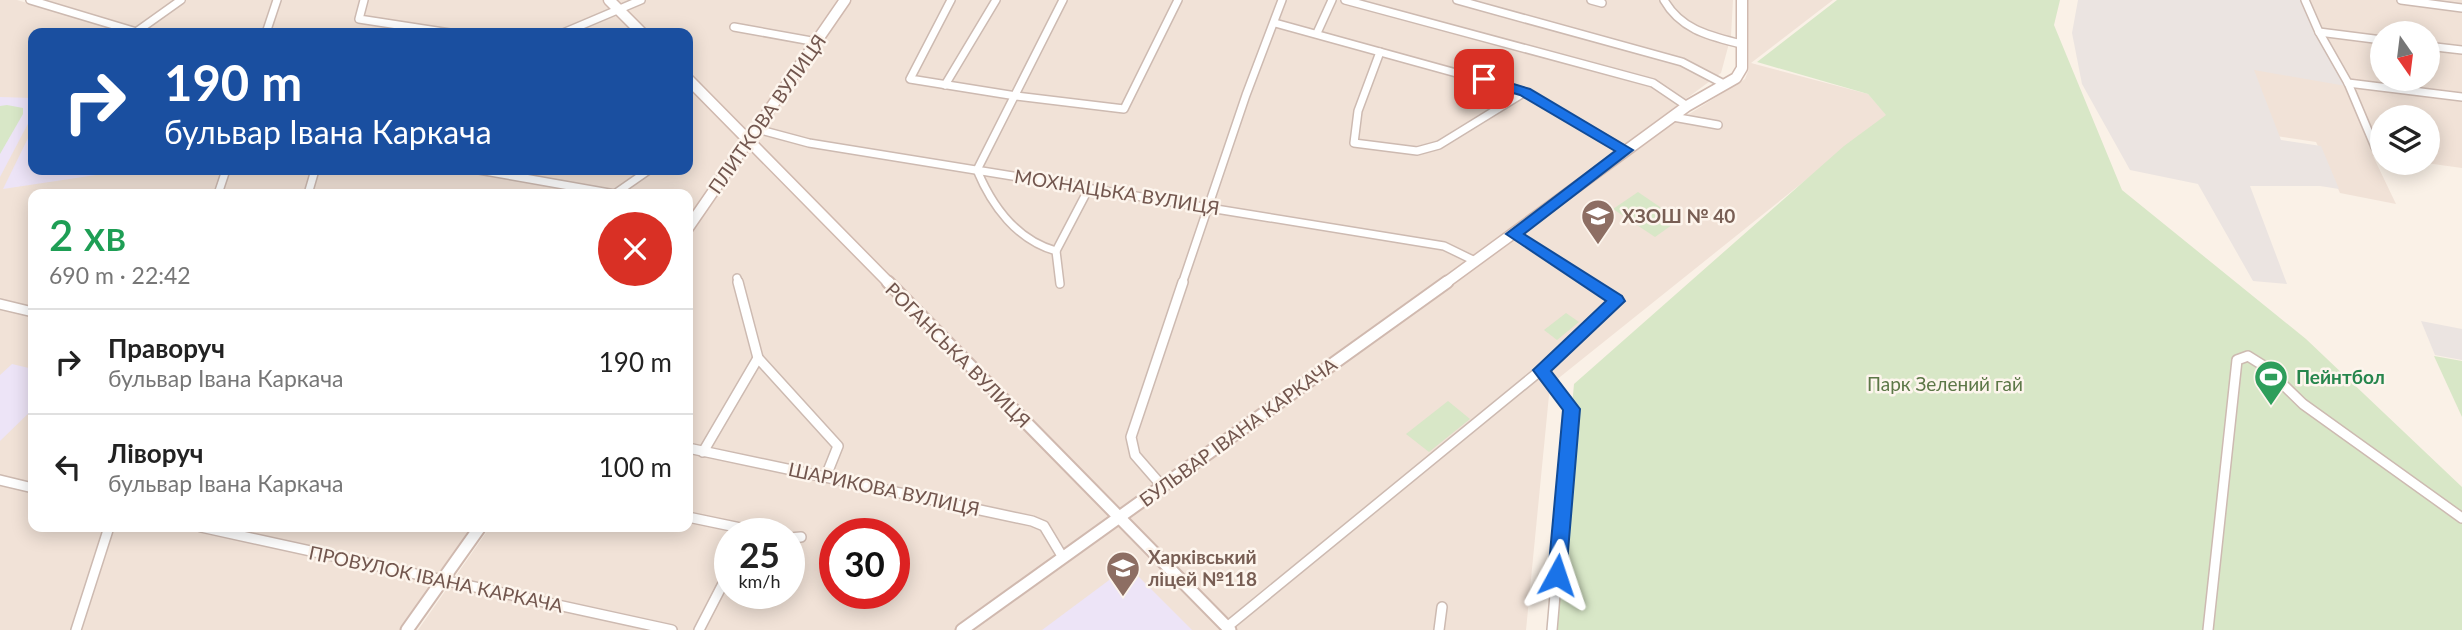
<!DOCTYPE html>
<html lang="uk">
<meta charset="utf-8">
<style>
body{margin:0;font-family:Lato,sans-serif;background:#f2f2f2;color:#222;height:100vh;display:flex;flex-direction:column;font-size:26px;white-space:nowrap}
*{box-sizing:border-box;margin:0}
p{font-size:23px;color:#767676}
.icon{flex:none;width:38px;height:38px;fill:none;stroke:currentColor;stroke-width:2;stroke-linecap:round;stroke-linejoin:round}
.map{position:relative;flex:1;overflow:hidden}
.drawer{position:absolute;left:28px;top:189px;width:665px;height:343px;display:flex;flex-direction:column;background:#fff;border-radius:14px;box-shadow:0 4px 18px #0003}
.drawer>*{flex:none}
.banner{position:absolute;left:28px;top:28px;width:665px;height:147px;border-radius:14px;box-shadow:0 4px 18px #0003;background:#1a4fa0;color:#fff;overflow:hidden}
.needle{width:46px;rotate:166deg}
.buttons{position:absolute;left:2370px;top:21px;display:grid;gap:14px}
.buttons a{display:grid;place-items:center;width:70px;height:70px;border-radius:50%;background:#fff;box-shadow:0 4px 18px #0003;font-size:35px}
.speed{position:absolute;left:714px;top:518px;display:flex;gap:14px;font-size:35px;font-weight:700;text-align:center}
.speed>*{display:grid;place-content:center;width:91px;height:91px;border-radius:50%;background:#fff;box-shadow:0 4px 18px #0003;line-height:1}
.speed small{font-size:18px;font-weight:400}
.speed .limit{border:10px solid #d22;background:#fff;color:#111}
.pin{position:absolute;display:grid;place-items:center;width:60px;height:60px;color:#fff;margin:-30px;border-radius:14px;box-shadow:0 4px 10px #0006}
.me{position:absolute;width:77px;margin:-38px;rotate:5deg;stroke-linejoin:round;filter:drop-shadow(0 0 5px #0008)}
.turn{display:flex;align-items:center;gap:24px;height:147px;padding:0 21px;font-size:32px}
.turn .icon{width:91px;height:91px;stroke-width:2.5}
.turn b{display:block;font-size:49px;line-height:60px}
.round{display:grid;place-items:center;flex:none;width:74px;height:74px;border-radius:37px;background:#f2f2f2}
.head{display:flex;align-items:center;justify-content:space-between;height:119px;padding:0 21px}
h1{font-size:42px;font-weight:600;line-height:52px;color:#1e9e55}
ul{padding:0;list-style:none}
li{display:flex;align-items:center;gap:21px;height:105px;padding:0 21px;border-top:2px solid #e0e0e0}
li div{flex:1}
li b{display:block;font-size:26px}
li em{font-style:normal}
.map>svg:first-child{display:block}
</style>
<div class="map">
<svg width="2462" height="630" viewBox="0 0 2462 630">
<rect width="100%" height="100%" fill="#faf1e7"/>
<g fill="#f1e2d7" fill-rule="evenodd">
<path d="M 0,0 L 17,0 L 129,33 L 33,33 L 33,170 L 222,170 L 214,194 L 33,194 L 33,527 L 472,527 L 400,630 L 0,630 Z"/>
<path d="M 32,0 L 1733,0 L 1731,36 L 1721,73 L 966,630 L 418,630 L 490,527 L 688,527 L 688,194 L 221,194 L 230,170 L 688,170 L 688,33 L 148,33 ZM 730,534 L 789,534 L 789,593 L 730,593 ZM 835,534 L 894,534 L 894,593 L 835,593 Z"/>
<path d="M 1748,0 L 1833,0 L 1751,63 L 1868,94 L 1887,115 L 1550,385 L 1526,630 L 975,630 L 1670,126 L 1745,79 L 1749,69 Z"/>
<path d="M 2302,0 L 2462,0 L 2462,168 L 2426,163 L 2427,117 L 2382,117 L 2382,157 L 2373,156 L 2396,204 L 2340,193 L 2316,142 L 2276,136 L 2252,69 L 2318,33 ZM 2382,33 L 2427,33 L 2427,79 L 2382,79 Z"/>
</g>
<g fill="#ebe4e1">
<path d="M 2078,0 L 2301,0 L 2346,86 L 2254,70 L 2281,140 L 2321,146 L 2339,189 L 2320,186 L 2250,186 L 2287,284 L 2253,281 L 2198,184 L 2130,170 L 2082,84 L 2072,33 Z"/>
<path d="M 2421,321 L 2462,329 L 2462,360 L 2435,355 Z"/>
</g>
<g fill="#ede4f7">
<path d="M 0,97 L 33,98 L 33,114 L 0,177 Z"/>
<path d="M 33,128 L 33,170 L 129,170 L 3,189 Z"/>
<path d="M 12,364 L 33,369 L 33,409 L 0,441 L 0,375 Z"/>
<path d="M 1128,566 L 1192,630 L 1042,630 Z"/>
</g>
<g fill="#d8e7c7">
<path d="M 1837,0 L 2060,0 L 2054,25 L 2122,190 L 2306,339 L 2462,487 L 2462,630 L 1552,630 L 1574,384 L 1844,146 L 1886,115 L 1868,94 L 1757,62 Z"/>
<path d="M 7,105 L 23,108 L 23,114 L 0,154 L 0,106 Z"/>
<path d="M 1638,192 L 1679,220 L 1655,237 L 1613,209 Z"/>
<path d="M 1566,313 L 1579,322 L 1557,340 L 1544,330 Z"/>
<path d="M 2434,356 L 2462,361 L 2462,417 Z"/>
<path d="M 1448,401 L 1470,419 L 1429,452 L 1406,434 Z"/>
</g>
<g fill="none" stroke-linecap="round" stroke-linejoin="round">
<g stroke="#cdbab1" stroke-width="10">
<g id="street-far1">
<path d="M 30,0 L 140,33"/>
<path d="M 364,0 L 359,19 L 450,33"/>
<path d="M 951,0 L 910,79 L 1016,96 L 1124,109 L 1178,0"/>
<path d="M 1345,0 L 1653,83 L 1687,106"/>
<path d="M 1457,0 L 1682,62 L 1724,84"/>
<path d="M 1591,0 L 1602,3"/>
<path d="M 1664,0 C 1681,30 1710,36 1741,44"/>
<path d="M 2305,0 L 2319,32 L 2348,83 L 2375,147"/>
<path d="M 2401,0 L 2462,8"/>
<path d="M 1275,23 L 1525,92 L 1625,150"/>
<path d="M 734,27 L 817,42"/>
<path d="M 136,32 L 181,0"/>
<path d="M 2319,32 L 2382,40"/>
<path d="M 266,33 L 277,0"/>
<path d="M 563,33 L 641,0"/>
<path d="M 1317,33 L 1332,0"/>
<path d="M 2427,46 L 2462,50"/>
<path d="M 1380,52 L 1358,111 L 1354,143 L 1417,151 L 1439,145 L 1525,92"/>
<path d="M 2348,83 L 2462,97"/>
<path d="M 945,85 L 996,0"/>
<path d="M 1673,117 L 1718,125"/>
<path d="M 757,129 L 809,143 L 1444,246 L 1475,261"/>
<path d="M 479,170 L 615,194"/>
<path d="M 616,193 L 649,170"/>
<path d="M 218,194 L 226,170"/>
<path d="M 308,194 L 315,170"/>
<path d="M 1514,234 L 1591,284"/>
<path d="M 1056,251 L 1089,188"/>
<path d="M 737,278 L 739,284"/>
<path d="M 1060,284 L 1056,251 C 1017,240 992,206 977,170 L 1063,0"/>
<path d="M 1182,284 L 1246,95 L 1282,0"/>
</g>
</g>
<g stroke="#cdbab1" stroke-width="12">
<g id="street">
<path d="M 738,282 L 758,358 L 838,446 L 826,476"/>
<path d="M 0,304 L 33,312"/>
<path d="M 1541,370 L 1571,409 L 1552,630"/>
<path d="M 688,448 L 1032,521 L 1044,526 L 1062,556"/>
<path d="M 703,452 L 758,358"/>
<path d="M 0,480 L 33,488"/>
<path d="M 1162,486 L 1135,455 L 1131,437 L 1183,282"/>
<path d="M 688,517 L 769,534"/>
<path d="M 201,527 L 672,630"/>
<path d="M 789,538 L 801,537"/>
<path d="M 1227,627 L 1541,370 L 1617,301 L 1588,282"/>
<path d="M 76,630 L 109,527"/>
<path d="M 699,630 L 730,570"/>
<path d="M 1439,630 L 1442,607"/>
<path d="M 2208,630 L 2237,360 L 2248,356 L 2264,366 L 2303,404 L 2462,518"/>
</g>
</g>
<g stroke="#d0b9af" stroke-width="13">
<g id="secondary-far1">
<path d="M 609,0 L 642,33"/>
<path d="M 688,79 L 890,284"/>
<path d="M 688,228 L 845,0"/>
<path d="M 1444,284 L 1687,106 L 1736,78 L 1742,68 L 1742,0"/>
</g>
</g>
<g stroke="#d0b9af" stroke-width="15">
<g id="secondary">
<path d="M 888,282 L 1230,630"/>
<path d="M 407,630 L 480,527"/>
<path d="M 962,630 L 1447,282"/>
</g>
</g>
<use href="#street-far1" stroke="#fff" stroke-width="7"/>
<use href="#street" stroke="#fff" stroke-width="9"/>
<use href="#secondary-far1" stroke="#fff" stroke-width="10"/>
<use href="#secondary" stroke="#fff" stroke-width="11"/>
</g>
<path fill="#1a73e8" stroke="#114b97" stroke-width="2" d="M 1484,75 L 1530,89 L 1633,150 L 1524,234 L 1622,296 L 1625,301 L 1551,371 L 1580,409 L 1566,575 L 1563,580 L 1557,583 L 1550,580 L 1548,575 L 1563,410 L 1533,370 L 1606,301 L 1506,234 L 1615,151 L 1520,95 L 1479,83 L 1479,76 Z"/>
<defs>
<g id="school-pin" transform="scale(1.75)"><path d="M0 17L-7.5 6A9.5 9.5 0 1 1 7.5 6Z" fill="#8d6e63" stroke="#fdf5ed"/><path d="M0-5L7-2L0 1L-7-2ZM-4 1L0 2.5L4 1V4Q0 6-4 4Z" fill="#fff"/></g>
<g id="stadium-pin" transform="scale(1.75)"><path d="M0 17L-7.5 6A9.5 9.5 0 1 1 7.5 6Z" fill="#2e9e5b" stroke="#fdf5ed"/><path d="M0-5a6.5 5 0 1 0 0 10a6.5 5 0 1 0 0-10ZM-3.5-1.8h7v3.6h-7Z" fill="#fff"/></g>
</defs>
<g fill-rule="evenodd">
<use href="#school-pin" x="1598" y="216"/>
<use href="#stadium-pin" x="2271" y="377"/>
<use href="#school-pin" x="1123" y="568"/>
</g>
<g text-anchor="middle" stroke-width="5" stroke-linejoin="round" paint-order="stroke">
<g font-size="19" fill="#72564e" stroke="#fdf5ed">
<text transform="translate(767 114) rotate(-55)" y="7">ПЛИТКОВА ВУЛИЦЯ</text>
<text transform="translate(1117 192) rotate(9)" y="7">МОХНАЦЬКА ВУЛИЦЯ</text>
<text transform="translate(958 355) rotate(45)" y="7">РОГАНСЬКА ВУЛИЦЯ</text>
<text transform="translate(1238 432) rotate(-36)" y="7">БУЛЬВАР ІВАНА КАРКАЧА</text>
<text transform="translate(884 489) rotate(12)" y="7">ШАРИКОВА ВУЛИЦЯ</text>
<text transform="translate(436 579) rotate(12)" y="7">ПРОВУЛОК ІВАНА КАРКАЧА</text>
</g>
<g font-size="19" font-weight="bold" fill="#785e54" stroke="#fdf5ed" text-anchor="start">
<text x="1622" y="223">ХЗОШ № 40</text>
<text x="1148" y="564">Харківський<tspan x="1148" dy="22">ліцей №118</tspan></text>
</g>
<g font-size="19" font-weight="bold" fill="#27864d" stroke="#fdf5ed" text-anchor="start">
<text x="2296" y="384">Пейнтбол</text>
</g>
<g font-size="19" fill="#5c7747" stroke="#fdf5ed">
<text x="1945" y="391">Парк Зелений гай</text>
</g>
</g>
</svg>
<div class="buttons">
<a><svg class="needle" viewBox="-14 -14 28 28"><path d="M0-13l5 13h-10z" fill="#e53935"/><path d="M0 13l5-13h-10z" fill="#767676"/></svg></a>
<a><svg class="icon" aria-label="layers" viewBox="0 0 24 24"><path d="M12 4l9 5-9 5-9-5zM3 14l9 5 9-5"/></svg></a>
</div>
<div class="speed"><div>25<small>km/h</small></div><div class="limit">30</div></div>
<div class="pin" style="left:1484px;top:79px;background:#d93025"><svg class="icon" aria-label="arrive" viewBox="0 0 24 24"><path d="M6 21V4h12l-3 4 3 4H6"/></svg></div>
<svg class="me" style="left:1557px;top:575px" viewBox="-20 -20 40 40"><path d="M0-17L14 15 0 8-14 15z" fill="#1a73e8" stroke="#fff" stroke-width="4"/></svg>
<div class="banner">
<div class="turn"><svg class="icon" aria-label="right" viewBox="0 0 24 24"><path d="M7 20v-9h11M14 6l5 5-5 5"/></svg><div><b>190 m</b>бульвар Івана Каркача</div></div>
</div>
<section class="drawer">
<div class="head"><div><h1>2 хв</h1><p>690 m · 22:42</p></div><a class="round" style="background:#d93025;color:#fff"><svg class="icon" aria-label="close" viewBox="0 0 24 24"><path d="M6 6l12 12M18 6L6 18"/></svg></a></div>
<ul>
<li><svg class="icon" aria-label="right" viewBox="0 0 24 24"><path d="M7 20v-9h11M14 6l5 5-5 5"/></svg><div><b>Праворуч</b><p>бульвар Івана Каркача</p></div><em>190 m</em></li>
<li><svg class="icon" aria-label="left" viewBox="0 0 24 24"><path d="M17 20v-9H6M10 6l-5 5 5 5"/></svg><div><b>Ліворуч</b><p>бульвар Івана Каркача</p></div><em>100 m</em></li>
</ul>
</section>
</div>
